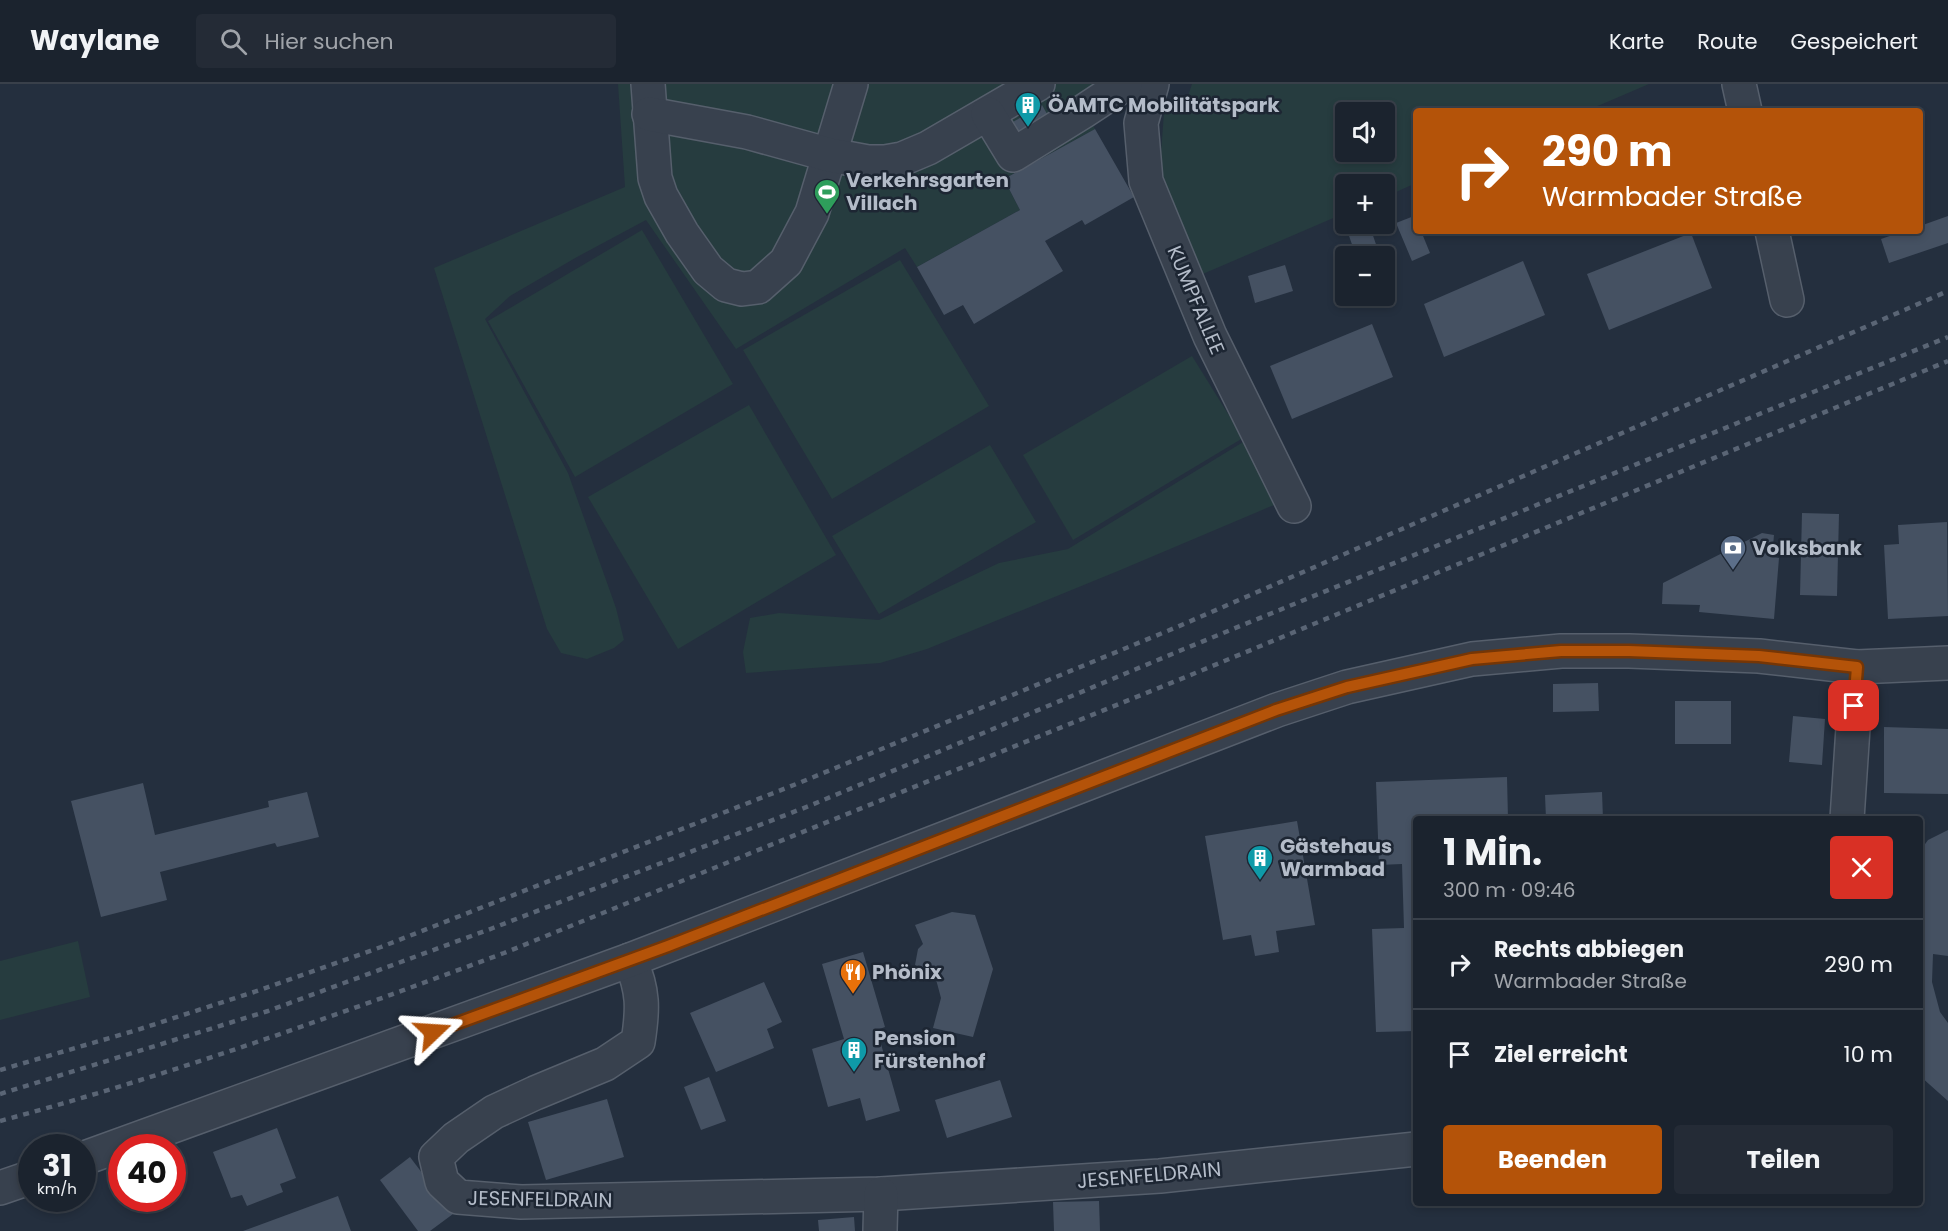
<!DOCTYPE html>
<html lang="de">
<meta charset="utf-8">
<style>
body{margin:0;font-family:Poppins,sans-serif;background:#242b36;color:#f1f3f6;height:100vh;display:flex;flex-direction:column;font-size:22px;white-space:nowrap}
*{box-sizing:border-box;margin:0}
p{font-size:20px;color:#a0a4aa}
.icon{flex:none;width:33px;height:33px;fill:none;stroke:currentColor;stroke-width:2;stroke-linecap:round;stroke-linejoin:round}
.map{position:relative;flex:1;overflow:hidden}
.panel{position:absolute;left:1413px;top:732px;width:510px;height:390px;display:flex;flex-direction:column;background:#1b232e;border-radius:6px;box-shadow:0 3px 9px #0003,0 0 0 2px #39404a}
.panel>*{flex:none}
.hud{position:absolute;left:1413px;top:24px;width:510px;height:126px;border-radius:6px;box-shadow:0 3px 9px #0003,0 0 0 2px #39404a;background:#b45309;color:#fff;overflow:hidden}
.fabs{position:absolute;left:1335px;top:18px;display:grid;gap:12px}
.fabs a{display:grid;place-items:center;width:60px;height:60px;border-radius:6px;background:#1b232e;box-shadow:0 3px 9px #0003,0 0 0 2px #39404a;font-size:30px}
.speed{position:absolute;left:18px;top:1050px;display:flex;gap:12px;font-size:30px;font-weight:700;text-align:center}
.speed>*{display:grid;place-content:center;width:78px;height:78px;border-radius:50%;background:#1b232e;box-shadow:0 3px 9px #0003,0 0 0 2px #39404a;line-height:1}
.speed small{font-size:15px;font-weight:400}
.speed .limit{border:9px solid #d22;background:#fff;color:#111}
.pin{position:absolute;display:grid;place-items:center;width:51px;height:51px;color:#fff;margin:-26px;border-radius:12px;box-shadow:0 3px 9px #0006}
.me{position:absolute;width:66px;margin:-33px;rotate:70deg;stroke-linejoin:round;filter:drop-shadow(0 0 4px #0008)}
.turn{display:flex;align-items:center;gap:21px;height:126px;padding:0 30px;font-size:27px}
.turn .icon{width:78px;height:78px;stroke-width:2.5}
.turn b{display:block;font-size:42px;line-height:51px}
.round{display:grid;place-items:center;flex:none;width:63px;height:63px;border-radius:6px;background:#242b36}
.headline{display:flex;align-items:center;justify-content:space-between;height:102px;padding:0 30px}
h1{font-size:36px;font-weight:700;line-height:45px}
.primary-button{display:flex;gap:12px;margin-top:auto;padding:12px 30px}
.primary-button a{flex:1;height:69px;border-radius:6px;background:#b45309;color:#fff;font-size:24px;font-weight:700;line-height:69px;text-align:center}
.primary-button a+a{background:#242b36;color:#f1f3f6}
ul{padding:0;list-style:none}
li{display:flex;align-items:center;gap:18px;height:90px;padding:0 30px;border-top:2px solid #39404a}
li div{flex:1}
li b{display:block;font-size:22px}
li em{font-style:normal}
header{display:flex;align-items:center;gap:36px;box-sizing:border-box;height:84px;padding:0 30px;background:#1b232e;border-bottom:2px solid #39404a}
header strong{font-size:28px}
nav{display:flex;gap:33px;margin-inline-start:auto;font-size:21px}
.search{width:420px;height:54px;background:#242b36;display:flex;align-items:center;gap:15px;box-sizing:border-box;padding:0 21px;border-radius:6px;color:#a0a4aa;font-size:22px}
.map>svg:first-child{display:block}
</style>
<header>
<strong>Waylane</strong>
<div class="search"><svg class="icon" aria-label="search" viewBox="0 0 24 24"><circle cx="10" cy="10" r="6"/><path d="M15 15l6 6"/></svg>Hier suchen</div>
<nav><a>Karte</a><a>Route</a><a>Gespeichert</a></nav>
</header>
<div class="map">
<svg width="1948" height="1147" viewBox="0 0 1948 1147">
<rect width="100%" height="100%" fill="#242f3e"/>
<g fill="#263c3f" fill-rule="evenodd">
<path d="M 618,0 L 1096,0 L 1079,20 L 1095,45 L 1004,95 L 1020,126 L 917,183 L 905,164 L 736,265 L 646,136 L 577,173 L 510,212 L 485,235 L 568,389 L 616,524 L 624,556 L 614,564 L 587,575 L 561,569 L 547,545 L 434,184 L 625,103 Z"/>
<path d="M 1192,0 L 1649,0 L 1586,27 L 1416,27 L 1416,99 L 1385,113 L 1384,100 L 1346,100 L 1345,129 L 1198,192 L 1159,96 L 1165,15 L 1186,18 ZM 1346,28 L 1384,28 L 1384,68 L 1346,68 Z"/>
<path d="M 642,146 L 733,300 L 575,393 L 488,237 Z"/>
<path d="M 900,176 L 989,322 L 832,415 L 743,266 Z"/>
<path d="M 1192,272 L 1243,354 L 1073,456 L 1023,371 Z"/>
<path d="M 749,321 L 836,471 L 678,565 L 588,413 Z"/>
<path d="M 1253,352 L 1275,404 L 1274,421 L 1118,487 L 927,565 L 880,579 L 746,589 L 743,568 L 750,534 L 779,529 L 879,536 L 999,479 L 1068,465 Z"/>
<path d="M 990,361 L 1036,438 L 879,530 L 832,452 Z"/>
<path d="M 78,857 L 90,913 L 0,936 L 0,877 Z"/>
</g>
<g fill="#455162">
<path d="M 1042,21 L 1055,44 L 1013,67 L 1001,45 Z"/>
<path d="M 1095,45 L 1134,113 L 1085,141 L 1082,136 L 1045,157 L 1063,187 L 974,240 L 963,221 L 944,231 L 917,183 L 1020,126 L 1004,95 Z"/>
<path d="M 1414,132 L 1416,147 L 1421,147 L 1430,169 L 1412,177 L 1396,139 Z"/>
<path d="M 1948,132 L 1948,159 L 1889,179 L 1881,155 L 1904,147 L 1920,147 L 1920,142 Z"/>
<path d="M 1369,140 L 1380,172 L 1356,172 L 1347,146 Z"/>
<path d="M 1691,149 L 1712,204 L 1609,246 L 1587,190 Z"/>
<path d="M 1523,177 L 1545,231 L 1444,273 L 1424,220 Z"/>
<path d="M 1285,181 L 1293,207 L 1255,219 L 1248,192 Z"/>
<path d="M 1372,240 L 1393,293 L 1292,335 L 1270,282 Z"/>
<path d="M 1802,429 L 1839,430 L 1837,512 L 1800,511 Z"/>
<path d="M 1947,438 L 1948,532 L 1888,535 L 1884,461 L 1899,460 L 1898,441 Z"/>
<path d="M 1762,449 L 1774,451 L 1772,473 L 1779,474 L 1774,535 L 1699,528 L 1700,521 L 1662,520 L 1663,499 Z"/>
<path d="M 1598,599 L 1599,627 L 1553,628 L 1553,600 Z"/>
<rect x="1675" y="617" width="56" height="43"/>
<path d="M 1793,632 L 1825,635 L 1822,681 L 1789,678 Z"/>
<path d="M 1884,643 L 1948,645 L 1948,710 L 1884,709 Z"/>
<path d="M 1507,693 L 1508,735 L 1416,735 L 1416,947 L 1376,948 L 1372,845 L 1404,844 L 1402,780 L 1379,781 L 1376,698 Z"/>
<path d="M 143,699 L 155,751 L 269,723 L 268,717 L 307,708 L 319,753 L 277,763 L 275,759 L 160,788 L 167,816 L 101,833 L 71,717 Z"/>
<path d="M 1602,708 L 1603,735 L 1546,735 L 1545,711 Z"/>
<path d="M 1297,737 L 1315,841 L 1276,847 L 1279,868 L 1255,872 L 1251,851 L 1223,856 L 1205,752 Z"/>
<path d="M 1948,746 L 1948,872 L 1933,870 L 1932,898 L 1940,928 L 1948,939 L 1948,1017 L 1920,992 L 1920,767 L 1928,756 Z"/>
<path d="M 952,828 L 975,831 L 993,885 L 973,953 L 933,944 L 941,914 L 934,888 L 926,890 L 915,881 L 918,865 L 923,860 L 915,841 Z"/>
<path d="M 863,868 L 885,943 L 877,946 L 900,1027 L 866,1037 L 860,1014 L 828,1023 L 812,965 L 844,955 L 822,880 Z"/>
<path d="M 764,898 L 782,938 L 767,945 L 774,964 L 716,988 L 690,929 Z"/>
<path d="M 709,993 L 726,1037 L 701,1046 L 684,1003 Z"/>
<path d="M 1000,996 L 1012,1033 L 947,1054 L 935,1016 Z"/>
<path d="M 607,1015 L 624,1073 L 546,1096 L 528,1038 Z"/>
<path d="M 277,1044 L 296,1094 L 280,1100 L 283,1108 L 247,1122 L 242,1111 L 231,1114 L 213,1068 Z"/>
<path d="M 410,1073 L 453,1130 L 430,1147 L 418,1147 L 380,1096 Z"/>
<path d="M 338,1112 L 351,1147 L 243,1147 Z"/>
<path d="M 1099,1117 L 1100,1147 L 1054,1147 L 1053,1118 Z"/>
<path d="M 854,1133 L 855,1147 L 819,1147 L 818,1136 Z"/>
</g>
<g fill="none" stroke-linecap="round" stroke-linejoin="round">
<g stroke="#565f6c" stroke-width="36">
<g id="minor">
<path d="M 648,0 L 655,94 L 661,112 L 682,149 L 708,186 L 726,201 L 742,205 L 758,203 L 786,178 L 812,129 L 851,0"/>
<path d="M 1152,0 L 1141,39 L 1146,97 L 1210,252 L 1294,422"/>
<path d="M 1739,0 L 1745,27"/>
<path d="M 649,30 L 747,48 L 830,71 L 868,78 L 885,78 L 902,75 L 928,64 L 1038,0"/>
<path d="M 988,30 L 1013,71 L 1084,27 L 1125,0"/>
<path d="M 1772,147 L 1787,216"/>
<path d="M 1847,735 L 1857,583"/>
<path d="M 630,876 C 644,907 643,926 638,958 L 605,980 L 535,1009 L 494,1028 L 456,1054 L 436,1073 L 442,1098 L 458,1113 L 521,1118 L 881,1110 L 1160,1092 L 1416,1065"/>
<path d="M 82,1075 L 630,876 L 1277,626 L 1347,603 L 1472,575 L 1561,567 L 1629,567 L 1759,572 L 1857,583 L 1948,579"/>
<path d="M 0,1104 L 32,1093"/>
<path d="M 880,1147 L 881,1110"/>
</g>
</g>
<use href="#minor" stroke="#38414e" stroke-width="33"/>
<g stroke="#5a6575" stroke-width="4.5" stroke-dasharray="6 6" stroke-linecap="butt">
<path d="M 0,986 L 137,946 L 260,906 L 381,863 L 799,699 L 1177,543 L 1948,207"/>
<path d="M 0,1010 L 268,927 L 493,844 L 809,722 L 1184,565 L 1948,253"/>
<path d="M 0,1037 C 171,991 338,931 504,869 L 1193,590 L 1948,277"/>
</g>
</g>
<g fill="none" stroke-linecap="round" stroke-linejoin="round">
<g stroke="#753606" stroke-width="15">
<path id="route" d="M 433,948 L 668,862 L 1276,626 L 1347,603 L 1472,575 L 1561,567 L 1629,567 L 1759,572 L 1857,583 L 1854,622"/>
</g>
<use href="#route" stroke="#b45309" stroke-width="10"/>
</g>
<defs>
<g id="building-pin" transform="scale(1.35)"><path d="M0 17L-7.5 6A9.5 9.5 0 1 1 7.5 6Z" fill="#0f9aa8" stroke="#1d2633"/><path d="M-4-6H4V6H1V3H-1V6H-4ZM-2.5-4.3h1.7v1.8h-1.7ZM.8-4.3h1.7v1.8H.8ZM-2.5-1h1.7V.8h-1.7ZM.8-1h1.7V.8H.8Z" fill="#fff"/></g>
<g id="stadium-pin" transform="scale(1.35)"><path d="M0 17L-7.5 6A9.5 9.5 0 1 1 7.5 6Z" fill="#2e9e5b" stroke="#1d2633"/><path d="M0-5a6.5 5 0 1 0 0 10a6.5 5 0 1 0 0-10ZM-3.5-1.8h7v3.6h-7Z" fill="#fff"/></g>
<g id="bank-pin" transform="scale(1.35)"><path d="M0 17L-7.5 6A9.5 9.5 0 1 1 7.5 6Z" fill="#5c6f8a" stroke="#1d2633"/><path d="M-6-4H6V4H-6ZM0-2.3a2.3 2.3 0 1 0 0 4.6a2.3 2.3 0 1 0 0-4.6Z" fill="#fff"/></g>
<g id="restaurant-pin" transform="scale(1.35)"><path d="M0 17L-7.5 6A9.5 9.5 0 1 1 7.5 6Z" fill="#e8710a" stroke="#1d2633"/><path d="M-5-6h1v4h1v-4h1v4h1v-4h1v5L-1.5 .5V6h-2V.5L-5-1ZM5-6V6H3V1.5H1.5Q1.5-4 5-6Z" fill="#fff"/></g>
</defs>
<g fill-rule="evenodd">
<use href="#building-pin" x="1028" y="21"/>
<use href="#stadium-pin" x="827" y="108"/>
<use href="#bank-pin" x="1733" y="464"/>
<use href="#building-pin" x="1260" y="774"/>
<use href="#restaurant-pin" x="853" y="888"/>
<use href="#building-pin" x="854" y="966"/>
</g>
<g text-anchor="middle" stroke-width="5" stroke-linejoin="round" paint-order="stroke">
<g font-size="20" font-weight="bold" fill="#b4bcc9" stroke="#1d2633" text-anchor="start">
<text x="1048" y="28">ÖAMTC Mobilitätspark</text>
<text x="846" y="103">Verkehrsgarten<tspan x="846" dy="23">Villach</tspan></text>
<text x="1752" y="471">Volksbank</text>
<text x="1280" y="769">Gästehaus<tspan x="1280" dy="23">Warmbad</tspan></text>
<text x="872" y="895">Phönix</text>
<text x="874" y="961">Pension<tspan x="874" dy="23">Fürstenhof</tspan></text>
</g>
<g font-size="20" fill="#b4bcc9" stroke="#1d2633">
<text transform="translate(1196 216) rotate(67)" y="7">KUMPFALLEE</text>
<text transform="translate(1149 1091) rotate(-5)" y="7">JESENFELDRAIN</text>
<text transform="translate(540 1115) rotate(1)" y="7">JESENFELDRAIN</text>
</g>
</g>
</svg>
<div class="fabs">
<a><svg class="icon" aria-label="sound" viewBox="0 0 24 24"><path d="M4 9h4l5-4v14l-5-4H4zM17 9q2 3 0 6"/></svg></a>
<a>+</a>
<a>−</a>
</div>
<div class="speed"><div>31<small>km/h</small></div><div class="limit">40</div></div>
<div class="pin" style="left:1854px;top:622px;background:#d93025"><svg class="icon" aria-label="arrive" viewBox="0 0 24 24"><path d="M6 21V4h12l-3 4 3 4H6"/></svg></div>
<svg class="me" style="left:433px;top:948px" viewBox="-20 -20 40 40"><path d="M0-17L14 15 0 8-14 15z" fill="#b45309" stroke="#fff" stroke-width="4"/></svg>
<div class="hud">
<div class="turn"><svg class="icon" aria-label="right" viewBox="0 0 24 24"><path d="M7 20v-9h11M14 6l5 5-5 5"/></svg><div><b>290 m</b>Warmbader Straße</div></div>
</div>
<section class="panel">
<div class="headline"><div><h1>1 Min.</h1><p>300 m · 09:46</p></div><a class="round" style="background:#d93025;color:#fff"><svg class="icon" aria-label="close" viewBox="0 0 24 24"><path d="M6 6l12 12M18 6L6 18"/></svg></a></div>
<ul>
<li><svg class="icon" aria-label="right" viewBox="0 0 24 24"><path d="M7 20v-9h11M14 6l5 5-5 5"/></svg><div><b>Rechts abbiegen</b><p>Warmbader Straße</p></div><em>290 m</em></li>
<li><svg class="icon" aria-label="arrive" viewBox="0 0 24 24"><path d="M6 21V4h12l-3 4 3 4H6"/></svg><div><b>Ziel erreicht</b></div><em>10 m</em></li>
</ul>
<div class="primary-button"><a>Beenden</a><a>Teilen</a></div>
</section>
</div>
